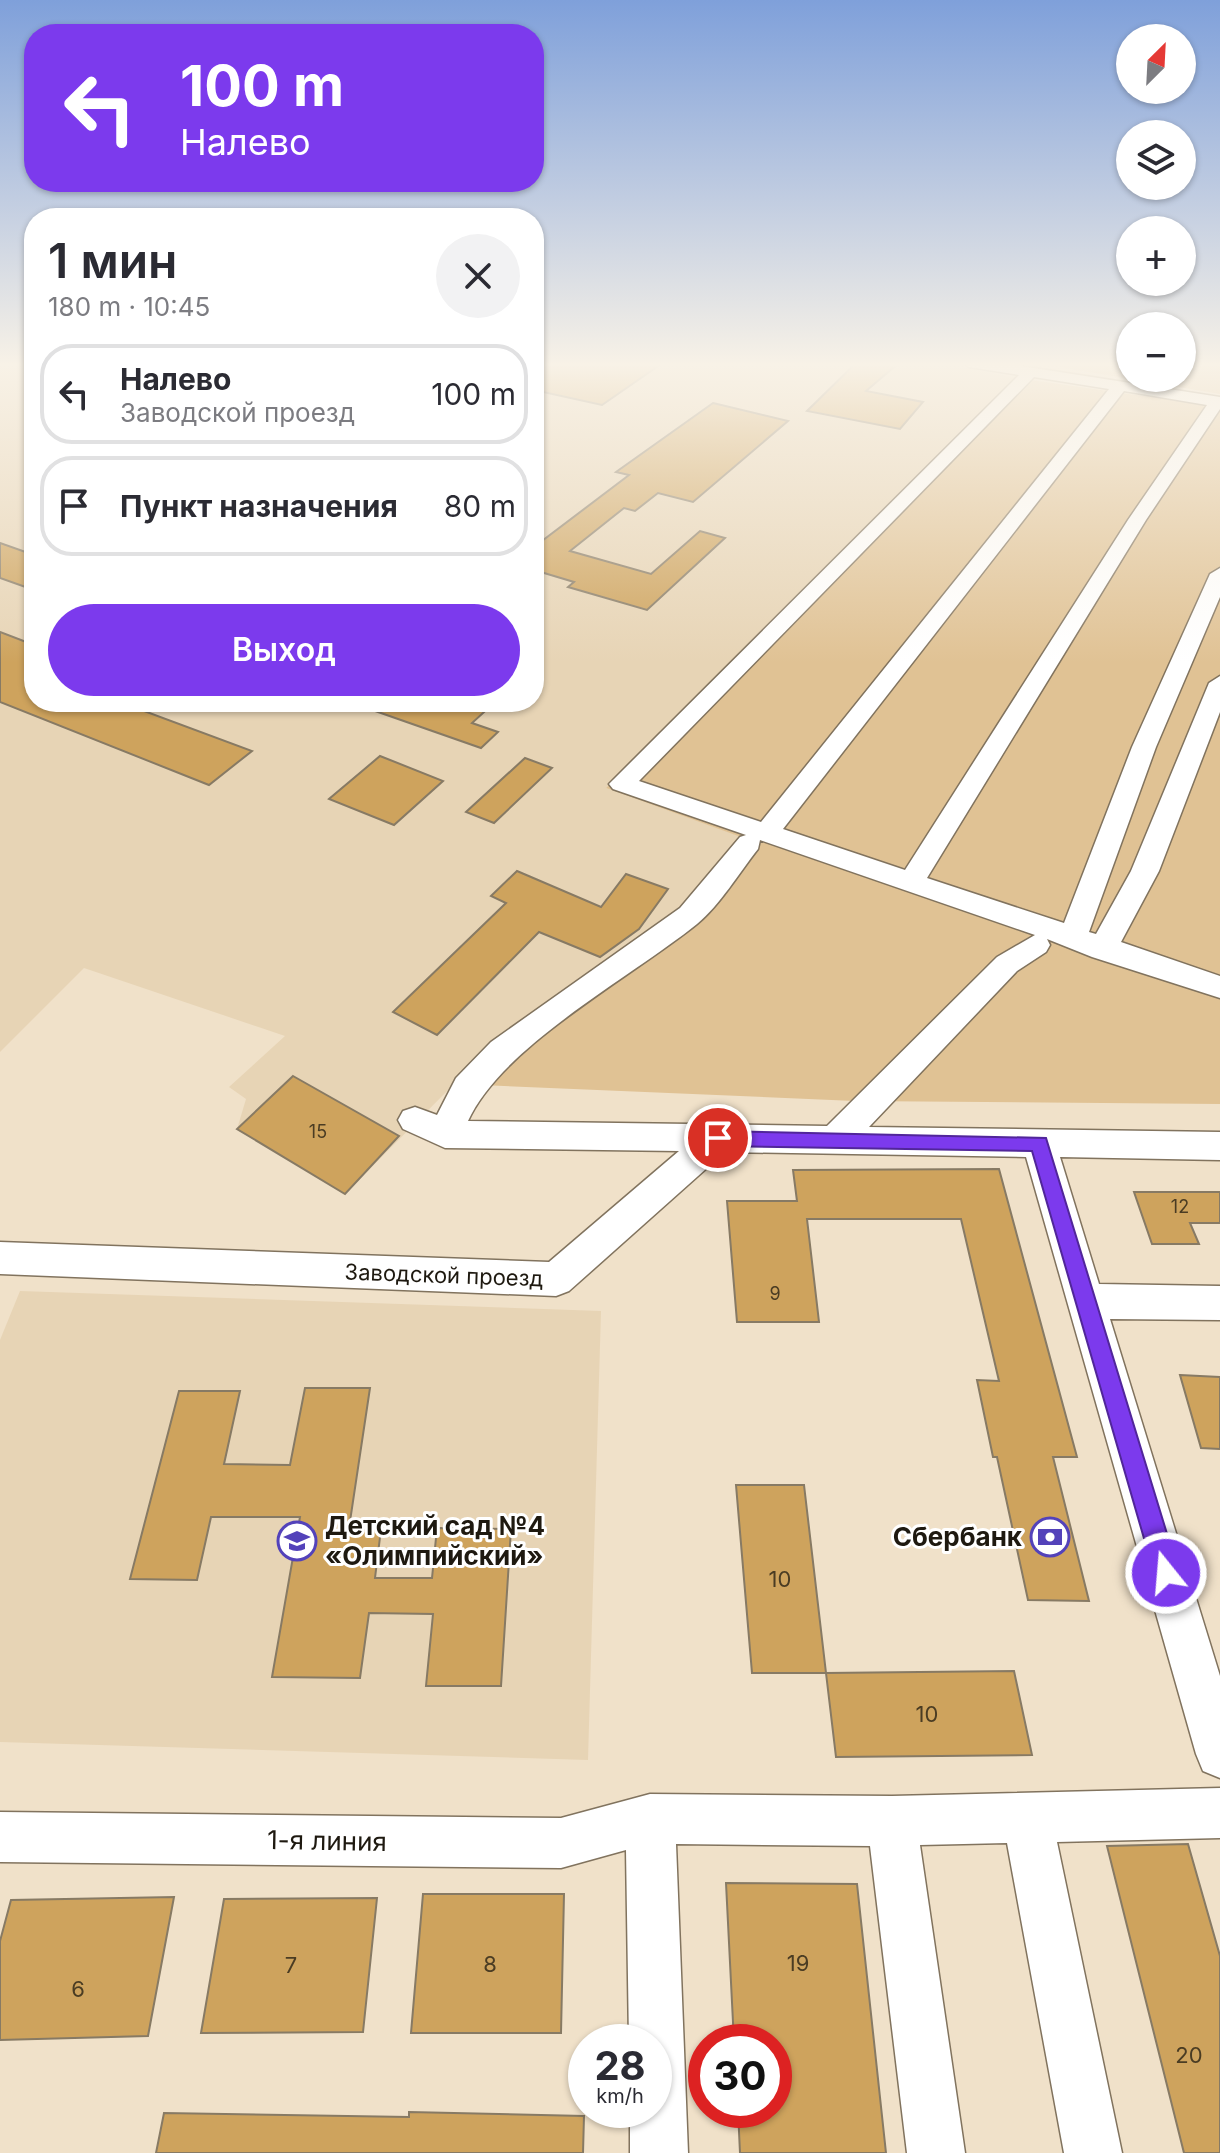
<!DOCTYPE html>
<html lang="ru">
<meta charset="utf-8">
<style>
body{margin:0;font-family:Inter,sans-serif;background:#f2f2f3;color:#2b2b33;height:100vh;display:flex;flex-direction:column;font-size:30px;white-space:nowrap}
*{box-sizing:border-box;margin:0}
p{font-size:26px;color:#7c7c81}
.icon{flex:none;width:44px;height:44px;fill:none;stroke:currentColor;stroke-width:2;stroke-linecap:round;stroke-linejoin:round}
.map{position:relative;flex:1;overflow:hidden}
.panel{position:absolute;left:24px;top:208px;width:520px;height:504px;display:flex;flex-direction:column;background:#fff;border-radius:32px;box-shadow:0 2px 6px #0004}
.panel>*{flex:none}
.top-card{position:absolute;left:24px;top:24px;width:520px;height:168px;border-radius:32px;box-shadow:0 2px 6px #0004;background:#7c3aed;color:#fff;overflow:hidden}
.needle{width:52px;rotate:24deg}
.buttons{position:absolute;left:1116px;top:24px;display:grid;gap:16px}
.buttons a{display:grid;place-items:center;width:80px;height:80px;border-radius:50%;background:#fff;box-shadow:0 2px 6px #0004;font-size:40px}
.speed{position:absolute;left:568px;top:2024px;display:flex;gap:16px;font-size:40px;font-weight:700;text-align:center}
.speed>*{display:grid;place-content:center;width:104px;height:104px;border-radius:50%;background:#fff;box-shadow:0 2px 6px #0004;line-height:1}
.speed small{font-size:20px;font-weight:400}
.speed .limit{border:12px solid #d22;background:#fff;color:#111}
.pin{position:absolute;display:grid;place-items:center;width:68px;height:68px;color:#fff;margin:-34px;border:4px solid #fff;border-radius:50%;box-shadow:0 2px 8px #0007}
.me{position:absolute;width:88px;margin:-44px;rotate:343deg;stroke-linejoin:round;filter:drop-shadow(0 0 6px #0008)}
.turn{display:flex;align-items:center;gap:28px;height:168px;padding:0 24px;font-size:36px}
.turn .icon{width:104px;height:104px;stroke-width:2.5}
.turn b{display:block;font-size:56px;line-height:68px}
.round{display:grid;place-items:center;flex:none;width:84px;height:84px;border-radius:42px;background:#f2f2f3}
.headline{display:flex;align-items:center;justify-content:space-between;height:136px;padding:0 24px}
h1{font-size:48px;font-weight:600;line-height:60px}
.primary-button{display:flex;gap:16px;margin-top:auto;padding:16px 24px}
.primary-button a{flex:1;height:92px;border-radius:48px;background:#7c3aed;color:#fff;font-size:32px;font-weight:600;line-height:92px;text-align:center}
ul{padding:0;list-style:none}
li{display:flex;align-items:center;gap:24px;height:100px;margin:0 16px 12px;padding:0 8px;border:4px solid #e1e1e2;border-radius:32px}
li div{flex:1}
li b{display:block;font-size:30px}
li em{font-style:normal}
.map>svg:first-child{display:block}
</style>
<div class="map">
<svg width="1220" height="2153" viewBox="0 0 1220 2153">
<rect width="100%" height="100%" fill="#f0e1c9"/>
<g fill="#e7d4b5">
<path d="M 0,362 L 34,362 L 34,702 L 534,702 L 534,362 L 933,362 L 1017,378 L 606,788 L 742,837 L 690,903 L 460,1078 L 345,1194 L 237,1129 L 246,1099 L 229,1087 L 285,1036 L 84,968 L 0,1052 Z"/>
<path d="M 20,1291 L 601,1311 L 588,1760 L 0,1742 L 0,1340 Z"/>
</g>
<g fill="#e0c294">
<path d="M 1063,362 L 1130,362 L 1130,378 L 1182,378 L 1182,362 L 1220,362 L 1220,394 L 1059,367 Z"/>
<path d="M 1017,378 L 1220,407 L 1220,1104 L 855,1101 L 481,1085 L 690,903 L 741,837 L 606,788 Z"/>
</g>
<g fill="#cea35d" stroke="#877a64" stroke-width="2">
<path d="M 534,362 L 664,362 L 602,405 L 534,390 Z"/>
<path d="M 857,362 L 900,362 L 866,391 L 923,402 L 900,429 L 807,411 Z"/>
<path d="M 713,403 L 788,421 L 693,502 L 658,493 L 635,511 L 624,508 L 570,551 L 651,574 L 700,531 L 725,538 L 647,610 L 568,587 L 574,582 L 534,570 L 534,547 L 629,475 L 616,472 Z"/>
<path d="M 0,543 L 34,555 L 34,590 L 0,578 Z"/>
<path d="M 0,632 L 34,645 L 34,702 L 120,702 L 252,751 L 209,785 L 0,702 Z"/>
<path d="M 358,702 L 495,702 L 472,723 L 498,732 L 481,748 L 358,705 Z"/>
<path d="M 380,756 L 443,781 L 394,825 L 329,799 Z"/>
<path d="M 525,758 L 552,768 L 494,823 L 466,812 Z"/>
<path d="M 517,871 L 601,907 L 626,874 L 668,889 L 639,929 L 600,957 L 539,932 L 437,1035 L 393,1012 L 506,903 L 491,896 Z"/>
<path d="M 293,1076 L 399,1136 L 345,1194 L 237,1129 Z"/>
<path d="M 999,1169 L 1077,1457 L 1053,1457 L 1089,1601 L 1028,1600 L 997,1457 L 993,1457 L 977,1380 L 999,1381 L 961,1219 L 807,1219 L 819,1322 L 737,1322 L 727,1201 L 797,1201 L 793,1170 Z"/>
<path d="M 1134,1192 L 1220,1192 L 1220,1223 L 1190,1223 L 1199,1244 L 1152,1244 Z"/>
<path d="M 1180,1375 L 1220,1377 L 1220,1449 L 1201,1448 Z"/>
<path d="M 305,1388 L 370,1388 L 349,1528 L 381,1529 L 375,1578 L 432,1578 L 437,1528 L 511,1529 L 501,1686 L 426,1686 L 433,1614 L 369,1613 L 360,1678 L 272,1677 L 300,1517 L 211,1517 L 197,1580 L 130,1579 L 179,1391 L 240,1391 L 224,1464 L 290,1465 Z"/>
<path d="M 736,1485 L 804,1485 L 826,1673 L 752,1673 Z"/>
<path d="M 1014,1671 L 1032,1755 L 836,1757 L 826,1673 Z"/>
<path d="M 1188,1844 L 1220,1956 L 1220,2153 L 1184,2153 L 1107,1846 Z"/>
<path d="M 726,1883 L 857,1884 L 886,2153 L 740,2153 L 738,2110 L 774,2110 L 774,2042 L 734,2042 Z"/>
<path d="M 423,1894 L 564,1894 L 561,2033 L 411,2033 Z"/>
<path d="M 174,1897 L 148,2036 L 0,2040 L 0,1941 L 11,1900 Z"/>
<path d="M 377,1898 L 363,2032 L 201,2033 L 224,1899 Z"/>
<path d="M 409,2112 L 584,2116 L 583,2153 L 156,2153 L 164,2113 L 409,2117 Z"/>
</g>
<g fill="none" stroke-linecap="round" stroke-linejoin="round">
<g stroke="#81735e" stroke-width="3">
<g id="minor">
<path d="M 962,362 L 996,362 L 1220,397 L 1220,409 L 1146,520 L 927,878 L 1064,923 L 1132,747 L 1210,574 L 1220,568 L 1220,597 L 1156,747 L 1089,932 L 1096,934 L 1131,871 L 1209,683 L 1220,676 L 1220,712 L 1159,871 L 1121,942 L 1220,976 L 1220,998 L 1092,957 L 1047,939 L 1050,945 L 1046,952 L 1017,971 L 869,1127 L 1220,1132 L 1220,1160 L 1060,1157 L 1099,1284 L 1220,1286 L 1220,1320 L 1110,1319 L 1220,1676 L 1220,1778 L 1203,1771 L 1196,1754 L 1026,1157 L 725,1152 L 569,1291 L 556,1296 L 0,1274 L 0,1242 L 549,1262 L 679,1151 L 445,1148 L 403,1129 L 398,1120 L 403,1111 L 415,1107 L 437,1115 L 456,1078 L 491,1042 L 680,908 L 740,837 L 746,835 L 613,789 L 609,784 L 1019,375 L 969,367 ZM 1034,377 L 1109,389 L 761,822 L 639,781 ZM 1124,391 L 1207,405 L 1128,520 L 905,870 L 783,829 ZM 760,840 L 1035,935 L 997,957 L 827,1126 L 468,1121 C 502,1046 630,978 697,924 C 720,905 739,873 758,849 Z"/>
<path d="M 1220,1788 L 1220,1838 L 1057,1842 L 1122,2153 L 1064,2153 L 1007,1843 L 920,1845 L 965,2153 L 907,2153 L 870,1846 L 676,1844 L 688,2153 L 630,2153 L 630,2110 L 654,2110 L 654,2042 L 629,2042 L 626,1850 L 561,1868 L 0,1862 L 0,1812 L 561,1818 L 650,1794 L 892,1796 Z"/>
</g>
</g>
<use href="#minor" fill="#fff" fill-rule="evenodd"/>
</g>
<linearGradient id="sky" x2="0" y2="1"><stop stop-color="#7fa0da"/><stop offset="0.55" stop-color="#f8f2e7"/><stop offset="1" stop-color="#f8f2e7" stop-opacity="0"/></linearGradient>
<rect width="1220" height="663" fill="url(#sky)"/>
<path fill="#7c3aed" stroke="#51269a" stroke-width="2" d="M 718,1131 L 1046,1138 L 1179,1573 L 1175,1582 L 1166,1585 L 1157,1582 L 1154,1573 L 1032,1151 L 718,1146 L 708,1138 Z"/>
<defs>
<g id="bank-ring" transform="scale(2)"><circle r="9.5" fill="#fff" stroke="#5342ba" stroke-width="1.5"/><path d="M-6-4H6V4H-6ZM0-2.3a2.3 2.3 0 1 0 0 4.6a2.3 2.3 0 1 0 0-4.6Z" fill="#5342ba"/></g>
<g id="school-ring" transform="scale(2)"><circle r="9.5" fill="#fff" stroke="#5342ba" stroke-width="1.5"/><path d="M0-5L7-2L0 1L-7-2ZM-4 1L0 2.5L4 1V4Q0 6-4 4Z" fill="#5342ba"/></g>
</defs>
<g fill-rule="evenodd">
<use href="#bank-ring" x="1050" y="1537"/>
<use href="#school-ring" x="297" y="1541"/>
</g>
<g text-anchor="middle" stroke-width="6" stroke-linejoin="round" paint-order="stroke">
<g font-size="18" fill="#4a3c23">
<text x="318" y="1138">15</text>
<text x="1180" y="1213">12</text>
<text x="775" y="1300">9</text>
</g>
<g font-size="22" fill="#1e1910" stroke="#fff">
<text transform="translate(444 1275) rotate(2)" y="8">Заводской проезд</text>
</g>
<g font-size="22" fill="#4a3c23">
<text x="780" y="1587">10</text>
<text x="927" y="1722">10</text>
<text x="798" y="1971">19</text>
<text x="490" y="1972">8</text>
<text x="291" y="1973">7</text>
<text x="78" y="1997">6</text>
<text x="1189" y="2063">20</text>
</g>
<g font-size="26" font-weight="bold" fill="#1e1910" stroke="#fff" text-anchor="start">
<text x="325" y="1535">Детский сад №4<tspan x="325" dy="30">«Олимпийский»</tspan></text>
<text x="1022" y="1546" text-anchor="end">Сбербанк</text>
</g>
<g font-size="26" fill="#1e1910" stroke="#fff">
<text transform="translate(327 1841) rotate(1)" y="9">1-я линия</text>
</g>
</g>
</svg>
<div class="buttons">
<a><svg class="needle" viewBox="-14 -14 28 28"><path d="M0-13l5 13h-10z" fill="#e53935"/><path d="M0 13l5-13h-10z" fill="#7c7c81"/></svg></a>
<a><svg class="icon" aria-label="layers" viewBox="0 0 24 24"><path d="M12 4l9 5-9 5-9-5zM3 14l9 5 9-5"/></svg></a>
<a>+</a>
<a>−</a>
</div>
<div class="speed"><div>28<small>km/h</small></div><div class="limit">30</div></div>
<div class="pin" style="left:718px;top:1138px;background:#d93025"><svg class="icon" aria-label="arrive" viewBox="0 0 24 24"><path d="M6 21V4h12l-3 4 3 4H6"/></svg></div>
<svg class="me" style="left:1166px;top:1573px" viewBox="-20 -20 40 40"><circle r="17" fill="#7c3aed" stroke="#fff" stroke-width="3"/><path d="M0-11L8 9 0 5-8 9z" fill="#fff"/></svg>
<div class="top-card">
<div class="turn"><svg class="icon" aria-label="left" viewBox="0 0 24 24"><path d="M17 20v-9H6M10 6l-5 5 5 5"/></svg><div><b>100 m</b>Налево</div></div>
</div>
<section class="panel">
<div class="headline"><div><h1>1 мин</h1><p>180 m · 10:45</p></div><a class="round"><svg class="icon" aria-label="close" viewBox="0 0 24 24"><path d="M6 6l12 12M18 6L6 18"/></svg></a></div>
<ul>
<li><svg class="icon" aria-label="left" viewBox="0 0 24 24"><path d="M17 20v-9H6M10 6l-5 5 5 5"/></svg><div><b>Налево</b><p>Заводской проезд</p></div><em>100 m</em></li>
<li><svg class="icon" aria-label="arrive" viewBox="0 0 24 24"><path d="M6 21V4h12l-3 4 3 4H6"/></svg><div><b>Пункт назначения</b></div><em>80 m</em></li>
</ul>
<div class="primary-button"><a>Выход</a></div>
</section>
</div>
